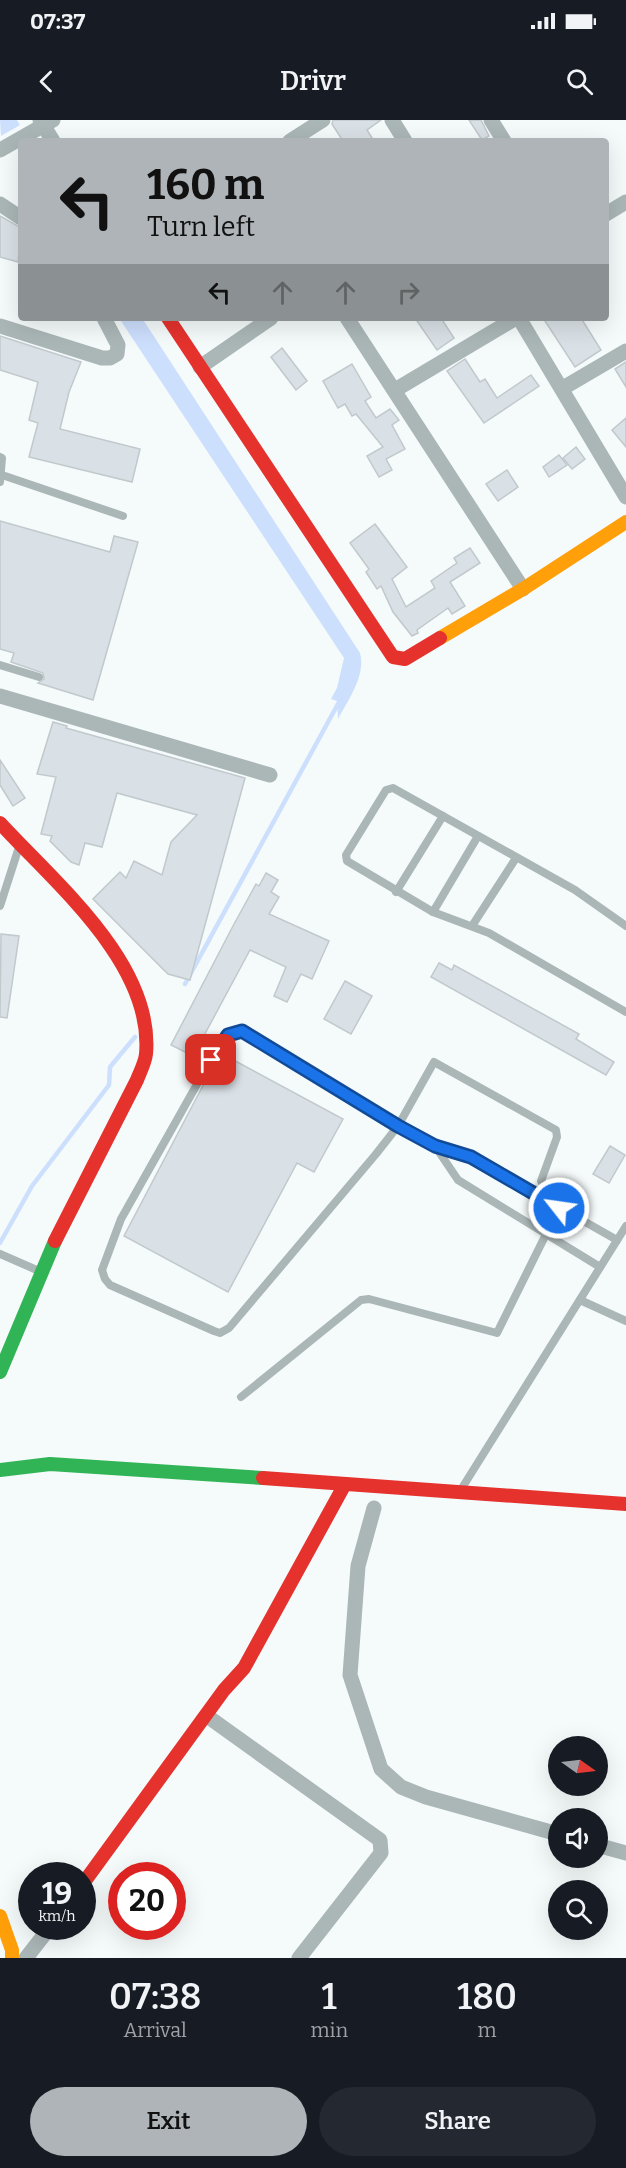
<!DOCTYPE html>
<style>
body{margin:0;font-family:Bitter,serif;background:#242831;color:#f1f3f6;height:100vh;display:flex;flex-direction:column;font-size:22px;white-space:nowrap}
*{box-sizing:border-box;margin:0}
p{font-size:20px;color:#9ea1a6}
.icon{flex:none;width:33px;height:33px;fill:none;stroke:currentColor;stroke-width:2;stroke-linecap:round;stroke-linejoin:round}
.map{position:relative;height:1838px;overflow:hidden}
.side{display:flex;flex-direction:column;background:#171b24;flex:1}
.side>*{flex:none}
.guide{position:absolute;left:18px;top:18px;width:591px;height:183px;border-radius:6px;box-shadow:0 6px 24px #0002;background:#aeb4b7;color:#111;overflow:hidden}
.needle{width:39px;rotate:104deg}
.controls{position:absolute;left:548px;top:1616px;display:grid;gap:12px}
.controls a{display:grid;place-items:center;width:60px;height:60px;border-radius:50%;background:#171b24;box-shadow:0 6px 24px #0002;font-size:30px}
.speed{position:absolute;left:18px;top:1742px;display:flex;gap:12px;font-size:30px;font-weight:700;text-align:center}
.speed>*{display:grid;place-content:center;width:78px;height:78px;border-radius:50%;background:#171b24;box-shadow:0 6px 24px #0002;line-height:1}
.speed small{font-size:15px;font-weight:400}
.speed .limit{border:9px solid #d22;background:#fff;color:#111}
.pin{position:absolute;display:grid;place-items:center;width:51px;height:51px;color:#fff;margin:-26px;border-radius:12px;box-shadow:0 3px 9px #0006}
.me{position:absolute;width:66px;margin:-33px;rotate:300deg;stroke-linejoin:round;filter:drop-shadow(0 0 4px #0008)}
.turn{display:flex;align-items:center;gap:21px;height:126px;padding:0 30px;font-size:27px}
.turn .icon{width:78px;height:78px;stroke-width:2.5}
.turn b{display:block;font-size:42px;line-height:51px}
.lanes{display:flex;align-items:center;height:57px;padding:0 30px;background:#0003;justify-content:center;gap:30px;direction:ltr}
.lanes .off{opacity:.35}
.eta{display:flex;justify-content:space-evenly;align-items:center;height:102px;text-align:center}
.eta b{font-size:36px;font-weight:600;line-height:42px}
.button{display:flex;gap:12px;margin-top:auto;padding:12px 30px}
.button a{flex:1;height:69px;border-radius:36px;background:#aeb4b7;color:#111;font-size:24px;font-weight:600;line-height:69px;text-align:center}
.button a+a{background:#242831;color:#f1f3f6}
.status{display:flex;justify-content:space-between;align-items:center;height:42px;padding:0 30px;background:#171b24;direction:ltr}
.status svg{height:16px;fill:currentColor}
header{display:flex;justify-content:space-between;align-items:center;height:78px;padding:0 30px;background:#171b24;font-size:27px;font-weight:600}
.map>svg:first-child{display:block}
</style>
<div class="status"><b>07:37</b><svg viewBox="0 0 49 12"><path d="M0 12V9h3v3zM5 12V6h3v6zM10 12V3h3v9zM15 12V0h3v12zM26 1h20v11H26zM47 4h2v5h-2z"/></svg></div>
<header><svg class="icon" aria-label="back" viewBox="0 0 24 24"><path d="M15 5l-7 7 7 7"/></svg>Drivr<svg class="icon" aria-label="search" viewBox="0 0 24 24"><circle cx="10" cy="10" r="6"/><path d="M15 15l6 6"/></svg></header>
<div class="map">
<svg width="626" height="1838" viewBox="0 0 626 1838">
<rect width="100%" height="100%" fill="#f5fafb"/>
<g fill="#ccdffd">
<path d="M 0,0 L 17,0 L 20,5 L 1,16 Z"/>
<path d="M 119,198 L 142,198 L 360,533 C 366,556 348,580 338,599 L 337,581 L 331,579 L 337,568 L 344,538 Z"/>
</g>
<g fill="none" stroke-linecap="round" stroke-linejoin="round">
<g stroke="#ccdffd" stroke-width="4.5">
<path d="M 185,864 L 339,582"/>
<path d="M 0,1123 L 32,1066 L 109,965 L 110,947 L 135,917"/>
</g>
</g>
<g fill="#dae1e6" stroke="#c1c9cd" stroke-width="1.5">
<path d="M 333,0 L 381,0 L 367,10 L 374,21 L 343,21 L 332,4 Z"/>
<path d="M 469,0 L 481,0 L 489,16 L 482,20 Z"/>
<path d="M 0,96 L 21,108 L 18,142 L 0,137 Z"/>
<path d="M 415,198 L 441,198 L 454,218 L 437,230 Z"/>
<path d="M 543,198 L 581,198 L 601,230 L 575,247 Z"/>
<path d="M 0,216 L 81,242 L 69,272 L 60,309 L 140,329 L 132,362 L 29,337 L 38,303 L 29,300 L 38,262 L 0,250 Z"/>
<path d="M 282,228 L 307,261 L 296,270 L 271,237 Z"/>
<path d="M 465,239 L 480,262 L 485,259 L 497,278 L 531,255 L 539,266 L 484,303 L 447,251 Z"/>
<path d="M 626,242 L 626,267 L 615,249 Z"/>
<path d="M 352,244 L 371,277 L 365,281 L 376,298 L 390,289 L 399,300 L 392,305 L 405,329 L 386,339 L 392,350 L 379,357 L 367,336 L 383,327 L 356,294 L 352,296 L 345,284 L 338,288 L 323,261 Z"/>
<path d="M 626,298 L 626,327 L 612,310 Z"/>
<path d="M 576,327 L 585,339 L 572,349 L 563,338 Z"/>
<path d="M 559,335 L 567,345 L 549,357 L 543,347 Z"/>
<path d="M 507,350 L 518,367 L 498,381 L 486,364 Z"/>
<path d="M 0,401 L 110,432 L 114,416 L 138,422 L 93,580 L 38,563 L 44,559 L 43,553 L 11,542 L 14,533 L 0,529 Z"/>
<path d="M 375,404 L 407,447 L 392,459 L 406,487 L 435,468 L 431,461 L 457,443 L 454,438 L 470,428 L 480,443 L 450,462 L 465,486 L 452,494 L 448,488 L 417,510 L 418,513 L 412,516 L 393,492 L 381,466 L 377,469 L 366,452 L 369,449 L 350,423 Z"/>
<path d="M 53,602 L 67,606 L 66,608 L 245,658 L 190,860 L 168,854 L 93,779 L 120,752 L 126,758 L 134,741 L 162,755 L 171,722 L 197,695 L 117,673 L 102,727 L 85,723 L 79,745 L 71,742 L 50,721 L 52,716 L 41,714 L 56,657 L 37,654 Z"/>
<path d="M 0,640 L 25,678 L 13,686 L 0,665 Z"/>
<path d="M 266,753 L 278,760 L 271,772 L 279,777 L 269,794 L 329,821 L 312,859 L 301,854 L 287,882 L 274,876 L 286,847 L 250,830 L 193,936 L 171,925 L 233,806 L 256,764 L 259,766 Z"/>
<path d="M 1,814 L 19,816 L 7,898 L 0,897 Z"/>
<path d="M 439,843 L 452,850 L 454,845 L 579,914 L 576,919 L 614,942 L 606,955 L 431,857 Z"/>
<path d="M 345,861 L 372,876 L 351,914 L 324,899 Z"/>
<path d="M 226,936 L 343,999 L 314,1052 L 297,1043 L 228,1172 L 124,1116 L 208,956 L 214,959 Z"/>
<path d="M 610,1026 L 625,1035 L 609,1063 L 593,1054 Z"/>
</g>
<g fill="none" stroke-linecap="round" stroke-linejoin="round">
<g stroke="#abb6b6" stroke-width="8">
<path d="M 0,337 L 2,338 L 0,362"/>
<path d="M 2,355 L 123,396"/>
<path d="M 0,545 L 39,557"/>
<path d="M 396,772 L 443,696"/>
<path d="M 0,786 L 19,727"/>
<path d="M 433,792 L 478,716"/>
<path d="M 472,806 L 516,738"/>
<path d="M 626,806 L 575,770 L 393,668 L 386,670 L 346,735 L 347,741 L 433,792 L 489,813 L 626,892"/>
<path d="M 435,1026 L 458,1060 L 600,1147"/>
<path d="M 0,1134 L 39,1151"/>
<path d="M 580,1180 L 626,1201"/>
<path d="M 241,1277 L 361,1180 L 369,1179 L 497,1213 L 559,1088 C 561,1075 548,1070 541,1061 L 557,1017 L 556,1010 L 434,942 L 398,1006 L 376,1034 L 229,1208 L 220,1213 L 214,1211 L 110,1165 L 105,1159 L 102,1150 L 121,1099 L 222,920 C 231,912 238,909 249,914 L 398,1006 L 435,1026 L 471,1037 L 617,1120"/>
<path d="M 462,1368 L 626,1106"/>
</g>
<g stroke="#abb6b6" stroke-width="15">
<path d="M 40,0 L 53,21"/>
<path d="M 392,0 L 405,21"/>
<path d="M 491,0 L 504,21"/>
<path d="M 290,21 L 323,0"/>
<path d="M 0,30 L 53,0"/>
<path d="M 0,84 L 21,98"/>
<path d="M 606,94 L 626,82"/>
<path d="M 347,198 L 523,469"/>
<path d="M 519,198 L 626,377"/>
<path d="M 0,206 L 102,238 L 110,238 L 117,234 L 118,225 L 104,198"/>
<path d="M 200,247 L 271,198"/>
<path d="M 563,268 L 626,231"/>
<path d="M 395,270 L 516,198"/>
<path d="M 0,576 L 270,655"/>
<path d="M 374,1388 L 358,1446 L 350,1555 L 381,1649 L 401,1667 L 426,1677 L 558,1714"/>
<path d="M 207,1596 L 380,1720 L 381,1733 L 299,1838"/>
<path d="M 597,1725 L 626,1733"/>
<path d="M 26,1838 L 51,1806"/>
</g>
<g stroke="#30b455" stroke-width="14">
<path d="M 0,1252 L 55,1121"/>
<path d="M 0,1350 L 50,1344 L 263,1358"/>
</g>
<g stroke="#ff9f0a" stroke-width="14">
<path d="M 440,518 L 523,469 L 626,402"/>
<path d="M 0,1796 L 12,1830 L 12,1838"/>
</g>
<g stroke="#e5322d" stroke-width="14">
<path d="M 168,198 L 393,537 L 405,539 L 440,518"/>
<path d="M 0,703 C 55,763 154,844 146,934 C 145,943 140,952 137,960 L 55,1121"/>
<path d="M 263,1358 L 626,1384"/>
<path d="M 82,1765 L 224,1570 L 244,1548 L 345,1364"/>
</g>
</g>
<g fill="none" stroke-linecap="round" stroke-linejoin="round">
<g stroke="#114b97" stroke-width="15">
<path id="route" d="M 211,940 L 228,915 L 242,911 L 398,1006 L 435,1026 L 471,1037 L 559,1088"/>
</g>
<use href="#route" stroke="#1a73e8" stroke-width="10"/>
</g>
</svg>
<div class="controls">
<a><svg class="needle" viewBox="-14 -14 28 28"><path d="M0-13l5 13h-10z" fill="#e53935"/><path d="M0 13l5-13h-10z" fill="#9ea1a6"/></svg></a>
<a><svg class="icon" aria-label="sound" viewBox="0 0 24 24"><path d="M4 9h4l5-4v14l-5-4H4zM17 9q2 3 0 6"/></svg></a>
<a><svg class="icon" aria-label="search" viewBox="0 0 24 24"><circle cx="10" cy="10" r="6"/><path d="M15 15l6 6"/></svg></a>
</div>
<div class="speed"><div>19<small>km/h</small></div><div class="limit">20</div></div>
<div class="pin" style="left:211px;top:940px;background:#d93025"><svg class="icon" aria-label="arrive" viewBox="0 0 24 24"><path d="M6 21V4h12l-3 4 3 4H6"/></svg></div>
<svg class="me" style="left:559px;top:1088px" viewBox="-20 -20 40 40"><circle r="17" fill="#1a73e8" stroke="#fff" stroke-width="3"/><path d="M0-11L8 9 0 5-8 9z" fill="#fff"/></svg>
<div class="guide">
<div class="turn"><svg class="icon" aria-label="left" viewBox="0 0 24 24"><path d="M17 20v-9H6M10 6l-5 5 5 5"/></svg><div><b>160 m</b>Turn left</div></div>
<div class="lanes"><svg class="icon" aria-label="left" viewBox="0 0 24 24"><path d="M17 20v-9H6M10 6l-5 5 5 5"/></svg><svg class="icon off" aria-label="ahead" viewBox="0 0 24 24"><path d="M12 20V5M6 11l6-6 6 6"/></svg><svg class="icon off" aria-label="ahead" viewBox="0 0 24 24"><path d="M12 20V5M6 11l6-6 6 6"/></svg><svg class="icon off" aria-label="right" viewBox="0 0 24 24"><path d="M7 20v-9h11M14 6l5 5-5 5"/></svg></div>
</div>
</div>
<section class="side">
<div class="eta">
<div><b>07:38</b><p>Arrival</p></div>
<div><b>1</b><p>min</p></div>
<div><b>180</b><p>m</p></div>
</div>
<div class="button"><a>Exit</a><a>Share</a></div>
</section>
